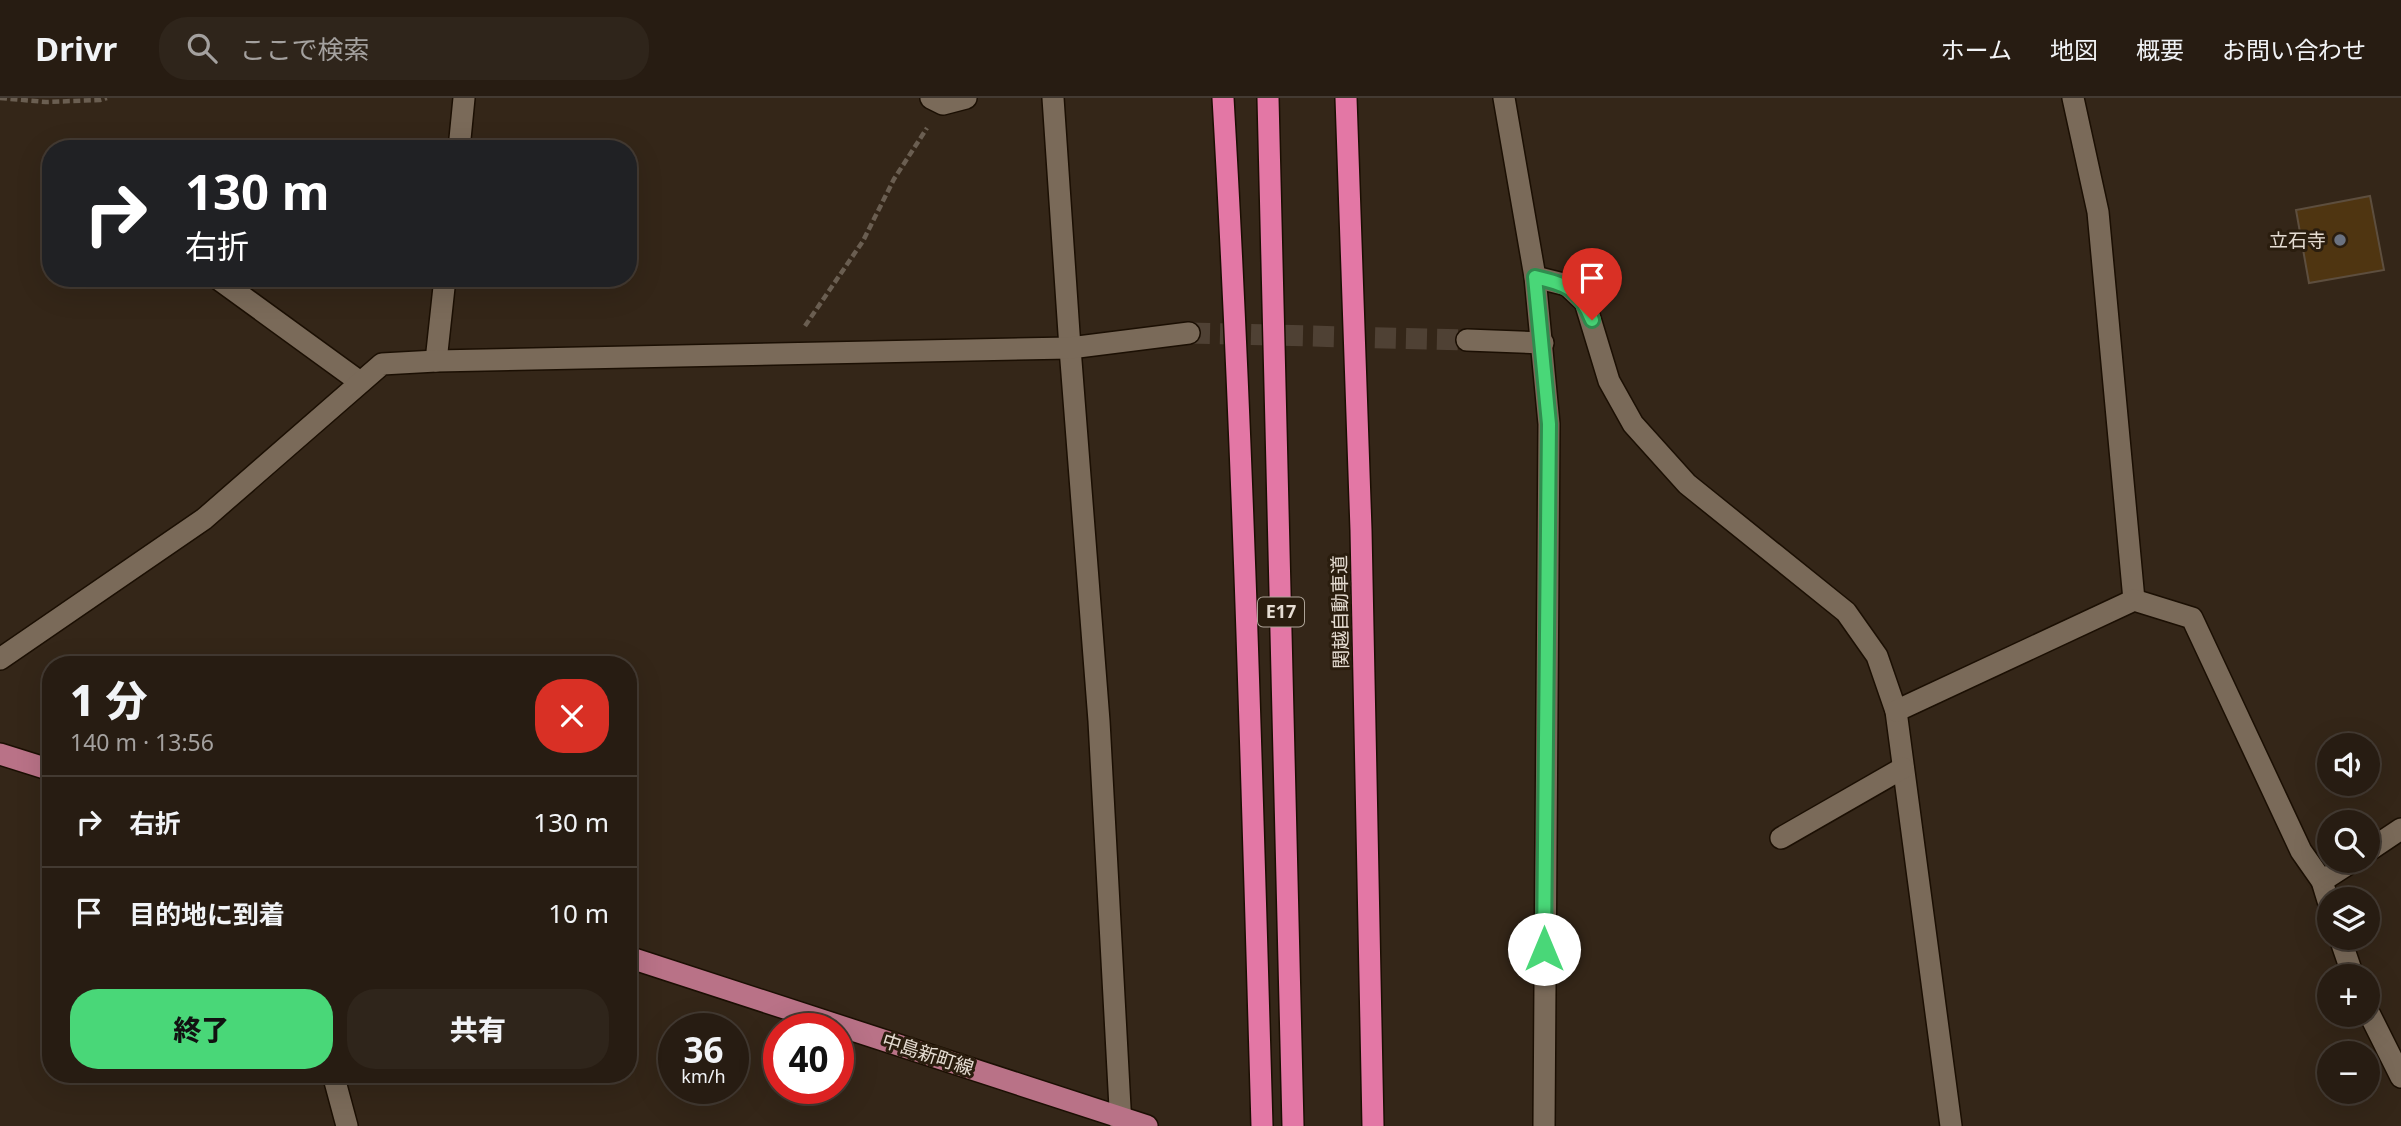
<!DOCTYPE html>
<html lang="ja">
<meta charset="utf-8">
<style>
body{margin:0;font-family:"Noto Sans","Noto Sans JP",sans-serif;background:#2f251b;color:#f1f3f6;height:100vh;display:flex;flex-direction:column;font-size:26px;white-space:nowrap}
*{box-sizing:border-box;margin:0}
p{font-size:23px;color:#a4a19f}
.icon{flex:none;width:38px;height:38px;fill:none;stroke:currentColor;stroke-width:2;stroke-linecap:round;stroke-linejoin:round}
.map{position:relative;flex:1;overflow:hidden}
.side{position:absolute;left:42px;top:558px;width:595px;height:427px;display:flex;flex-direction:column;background:#271c12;border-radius:28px;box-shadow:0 7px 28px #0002,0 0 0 2px #433a32}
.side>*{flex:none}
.guide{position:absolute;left:42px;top:42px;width:595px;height:147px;border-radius:28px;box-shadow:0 7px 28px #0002,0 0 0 2px #433a32;background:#202124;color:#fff;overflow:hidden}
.buttons{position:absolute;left:2317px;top:635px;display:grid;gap:14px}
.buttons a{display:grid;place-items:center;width:63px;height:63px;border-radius:50%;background:#271c12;box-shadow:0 7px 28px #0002,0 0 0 2px #433a32;font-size:35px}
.speed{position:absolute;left:658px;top:915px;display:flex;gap:14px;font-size:35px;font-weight:700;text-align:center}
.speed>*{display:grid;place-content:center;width:91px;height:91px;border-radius:50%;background:#271c12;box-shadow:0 7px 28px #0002,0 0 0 2px #433a32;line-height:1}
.speed small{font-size:18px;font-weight:400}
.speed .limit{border:10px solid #d22;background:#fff;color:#111}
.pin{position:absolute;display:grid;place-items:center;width:60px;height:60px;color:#fff;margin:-72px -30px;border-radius:50% 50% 50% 0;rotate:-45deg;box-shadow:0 0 7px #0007}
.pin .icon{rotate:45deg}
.me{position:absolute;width:77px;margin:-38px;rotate:0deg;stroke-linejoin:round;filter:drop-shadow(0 0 5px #0008)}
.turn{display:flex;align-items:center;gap:24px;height:147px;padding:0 28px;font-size:32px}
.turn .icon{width:91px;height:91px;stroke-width:2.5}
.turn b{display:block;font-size:49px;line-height:60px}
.round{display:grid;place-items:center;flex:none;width:74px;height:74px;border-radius:28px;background:#2f251b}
.headline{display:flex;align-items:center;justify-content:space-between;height:119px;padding:0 28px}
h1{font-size:42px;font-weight:800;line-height:52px}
.primary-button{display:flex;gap:14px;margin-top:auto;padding:14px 28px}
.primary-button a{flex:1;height:80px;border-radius:28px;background:#49d778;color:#111;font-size:28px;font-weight:800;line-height:80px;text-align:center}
.primary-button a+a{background:#2f251b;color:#f1f3f6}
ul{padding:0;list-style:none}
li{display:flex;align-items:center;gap:21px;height:91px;padding:0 28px;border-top:2px solid #433a32}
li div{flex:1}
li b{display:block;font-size:26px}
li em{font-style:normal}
header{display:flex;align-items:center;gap:42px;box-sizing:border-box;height:98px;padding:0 35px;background:#271c12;border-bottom:2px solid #433a32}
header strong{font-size:33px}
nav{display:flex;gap:38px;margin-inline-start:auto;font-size:24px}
.search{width:490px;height:63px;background:#2f251b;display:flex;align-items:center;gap:18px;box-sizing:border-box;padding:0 24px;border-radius:28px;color:#a4a19f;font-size:26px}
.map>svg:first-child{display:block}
</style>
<header>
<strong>Drivr</strong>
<div class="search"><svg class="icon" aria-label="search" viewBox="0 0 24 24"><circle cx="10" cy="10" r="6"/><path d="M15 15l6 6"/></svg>ここで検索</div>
<nav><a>ホーム</a><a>地図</a><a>概要</a><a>お問い合わせ</a></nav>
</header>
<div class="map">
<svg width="2401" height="1028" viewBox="0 0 2401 1028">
<rect width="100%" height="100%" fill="#342618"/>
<path fill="#4f3511" stroke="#5d4e3e" stroke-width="2" d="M 2370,98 L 2384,172 L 2309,185 L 2296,112 Z"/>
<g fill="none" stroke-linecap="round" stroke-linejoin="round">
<path stroke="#4f4134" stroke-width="21" stroke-dasharray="21 10" stroke-linecap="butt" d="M 1189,235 L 1467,242"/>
<g stroke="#1b0f03" stroke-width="24">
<g id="minor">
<path d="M 931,0 L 943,6 L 966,0"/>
<path d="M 1053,0 L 1070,250 L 1099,623 L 1121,1028"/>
<path d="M 1504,0 L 1535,179 L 1549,326 L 1544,1028"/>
<path d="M 2073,0 L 2098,114 L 2134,502"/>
<path d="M 459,51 L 464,0"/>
<path d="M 1535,179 L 1567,187 L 1585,204 L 1609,283 L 1633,326 L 1687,386 L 1846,514 L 1877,558 L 1896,613 L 1951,1028"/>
<path d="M 217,180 L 360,284"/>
<path d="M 1467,242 L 1543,245"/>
<path d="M 436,263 L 445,180"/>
<path d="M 0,561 L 204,421 L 382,266 L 436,263 L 1070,250 L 1189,235"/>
<path d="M 1896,613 L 2134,502 L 2192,520 L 2301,753 L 2322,783 L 2329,806"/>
<path d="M 1781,740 L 1903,670"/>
<path d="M 2368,753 L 2401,731"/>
<path d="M 2322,783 L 2353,763"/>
<path d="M 2340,840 L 2353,878"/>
<path d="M 2368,913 L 2401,979"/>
<path d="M 333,976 L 347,1028"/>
</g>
</g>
<g stroke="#1b0f03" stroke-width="24">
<g id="major">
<path d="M 0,656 L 51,672"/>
<path d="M 628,859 L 1147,1028"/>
</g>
</g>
<g stroke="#1b0f03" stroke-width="24">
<g id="highway">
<path d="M 1223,0 C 1243,342 1252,685 1262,1028"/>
<path d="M 1268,0 L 1293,1028"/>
<path d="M 1346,0 L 1361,432 L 1373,1028"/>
</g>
</g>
<g stroke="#6a5e51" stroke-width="4.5" stroke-dasharray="7 3.5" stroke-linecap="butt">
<path d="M 0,0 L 46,4 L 100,2 L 107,0"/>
<path d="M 805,228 L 863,143 L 894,81 L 927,30"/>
</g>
<use href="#minor" stroke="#7a6a59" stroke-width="21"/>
<use href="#major" stroke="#b97287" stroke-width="21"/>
<use href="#highway" stroke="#e377a5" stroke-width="21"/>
</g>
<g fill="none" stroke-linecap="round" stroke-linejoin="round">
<g stroke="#2f8c4e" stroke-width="18">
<path id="route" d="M 1544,851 L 1549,326 L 1535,179 C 1567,187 1579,190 1592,222"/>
</g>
<use href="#route" stroke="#49d778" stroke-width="12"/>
</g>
<circle fill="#6b7280" stroke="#2a1d0e" stroke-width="2.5" cx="2340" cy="142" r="7"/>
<g text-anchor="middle" stroke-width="6" stroke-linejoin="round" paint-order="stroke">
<rect fill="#2a1d0e" stroke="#ada397" stroke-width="2" x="1258" y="499.5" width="46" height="29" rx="5"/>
<g font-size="18" font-weight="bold" fill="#e5dcd2">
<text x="1281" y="520">E17</text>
</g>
<g font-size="19" fill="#e5dcd2" stroke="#2a1d0e" text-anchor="end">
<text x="2326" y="149">立石寺</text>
</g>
<g font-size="19" fill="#e5dcd2" stroke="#2a1d0e">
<text transform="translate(1340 514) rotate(-91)" y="7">関越自動車道</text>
<text transform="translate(928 956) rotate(18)" y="7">中島新町線</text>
</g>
</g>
</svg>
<div class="buttons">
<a><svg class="icon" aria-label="sound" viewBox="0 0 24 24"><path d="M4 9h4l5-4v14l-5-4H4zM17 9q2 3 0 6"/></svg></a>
<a><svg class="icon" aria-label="search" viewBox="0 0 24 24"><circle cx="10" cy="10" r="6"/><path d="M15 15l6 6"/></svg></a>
<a><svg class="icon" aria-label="layers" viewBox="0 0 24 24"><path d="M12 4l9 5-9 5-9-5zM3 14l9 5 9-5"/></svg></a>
<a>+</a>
<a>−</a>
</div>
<div class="speed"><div>36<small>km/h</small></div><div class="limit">40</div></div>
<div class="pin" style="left:1592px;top:222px;background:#d93025"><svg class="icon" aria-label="arrive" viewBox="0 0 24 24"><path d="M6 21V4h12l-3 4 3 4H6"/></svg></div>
<svg class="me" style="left:1544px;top:851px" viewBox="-20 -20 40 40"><circle r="19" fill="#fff"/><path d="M0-13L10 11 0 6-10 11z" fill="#49d778"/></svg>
<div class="guide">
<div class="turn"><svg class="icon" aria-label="right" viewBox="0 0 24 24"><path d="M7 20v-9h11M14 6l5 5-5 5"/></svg><div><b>130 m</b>右折</div></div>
</div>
<section class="side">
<div class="headline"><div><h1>1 分</h1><p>140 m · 13:56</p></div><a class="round" style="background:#d93025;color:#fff"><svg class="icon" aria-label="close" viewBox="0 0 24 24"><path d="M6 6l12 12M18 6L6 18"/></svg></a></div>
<ul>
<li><svg class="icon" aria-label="right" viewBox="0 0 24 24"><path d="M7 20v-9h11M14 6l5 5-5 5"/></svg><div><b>右折</b></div><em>130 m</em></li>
<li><svg class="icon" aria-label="arrive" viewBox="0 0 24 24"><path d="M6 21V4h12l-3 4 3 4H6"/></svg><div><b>目的地に到着</b></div><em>10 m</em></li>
</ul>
<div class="primary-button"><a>終了</a><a>共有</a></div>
</section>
</div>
